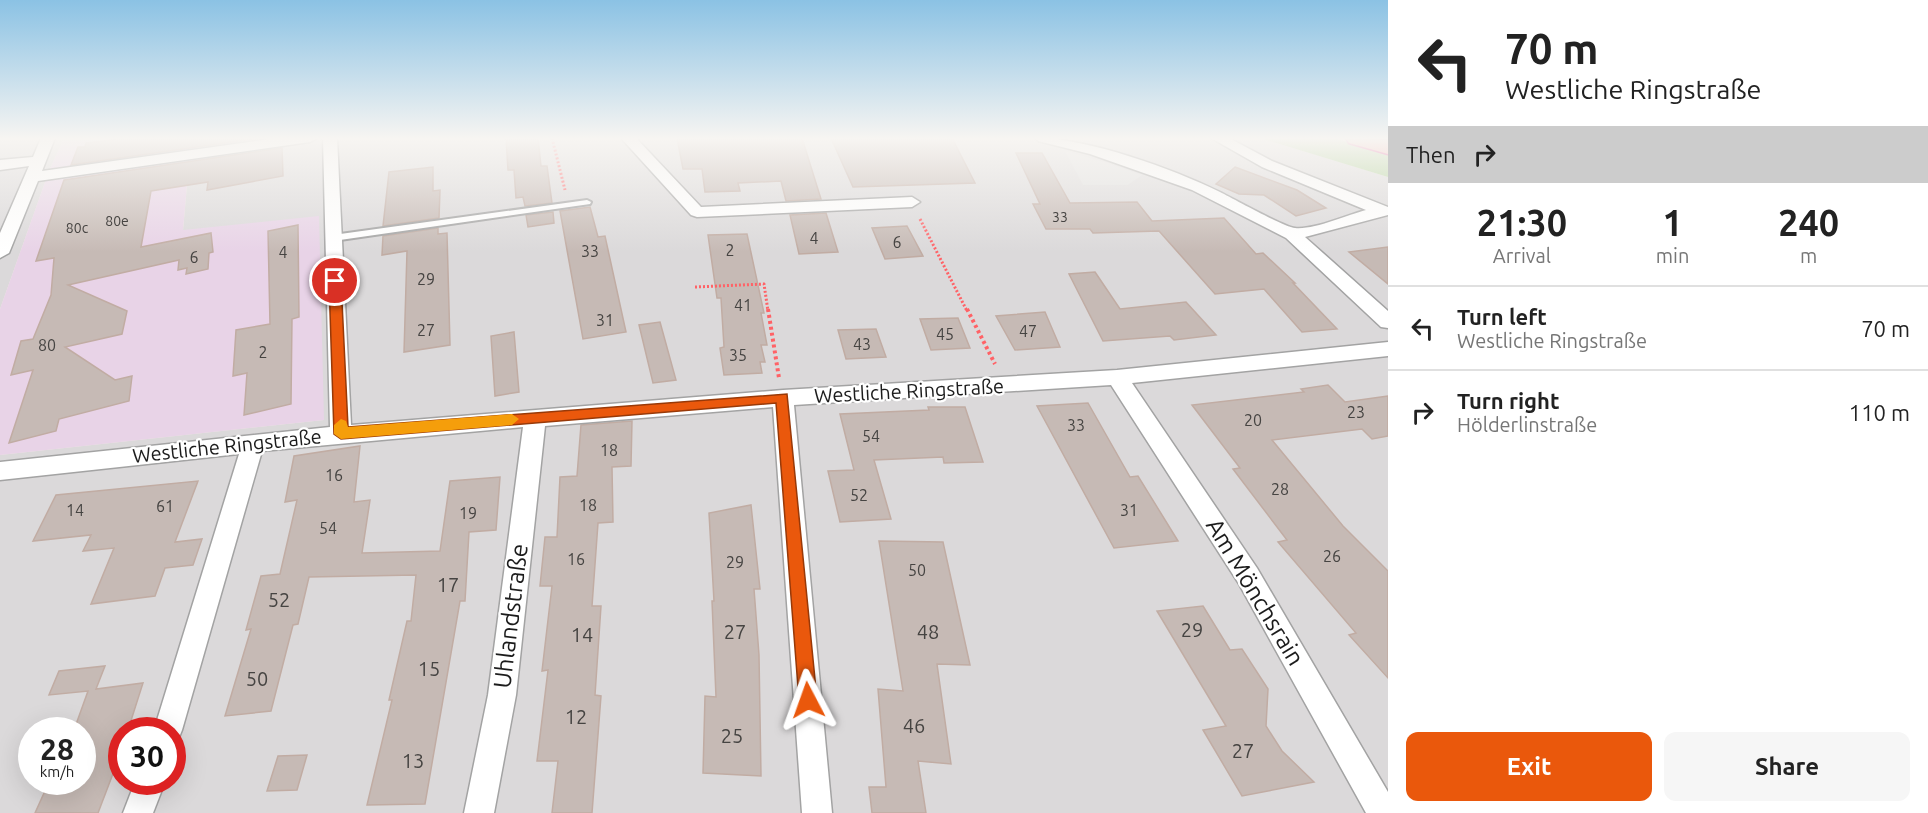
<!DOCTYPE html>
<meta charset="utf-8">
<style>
body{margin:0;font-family:Ubuntu,sans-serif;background:#f6f6f6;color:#222;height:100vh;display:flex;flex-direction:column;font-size:22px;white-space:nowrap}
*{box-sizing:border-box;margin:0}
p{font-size:20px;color:#767676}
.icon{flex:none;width:33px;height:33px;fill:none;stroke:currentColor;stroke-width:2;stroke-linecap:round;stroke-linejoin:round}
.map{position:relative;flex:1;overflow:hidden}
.drawer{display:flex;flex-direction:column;background:#fff;width:540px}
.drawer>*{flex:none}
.guide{background:#fff;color:#222;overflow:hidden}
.speed{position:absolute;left:18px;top:717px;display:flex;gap:12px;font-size:30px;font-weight:700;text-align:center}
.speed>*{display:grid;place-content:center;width:78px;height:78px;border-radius:50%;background:#fff;box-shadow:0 6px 24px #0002;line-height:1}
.speed small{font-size:15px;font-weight:400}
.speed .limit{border:9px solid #d22;background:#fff;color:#111}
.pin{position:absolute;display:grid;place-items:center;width:51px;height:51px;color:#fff;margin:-26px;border:3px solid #fff;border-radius:50%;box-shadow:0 2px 6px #0007}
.me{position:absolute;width:66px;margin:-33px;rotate:356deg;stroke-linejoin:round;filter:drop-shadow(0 0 4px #0008)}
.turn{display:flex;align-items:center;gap:21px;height:126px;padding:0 18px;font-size:27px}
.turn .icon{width:78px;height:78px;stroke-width:2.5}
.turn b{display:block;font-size:42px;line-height:51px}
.then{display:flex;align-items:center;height:57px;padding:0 18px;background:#0003;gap:12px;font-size:22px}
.eta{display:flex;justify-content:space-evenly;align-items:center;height:102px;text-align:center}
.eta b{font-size:36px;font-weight:700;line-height:42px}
.cta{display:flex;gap:12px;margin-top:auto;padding:12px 18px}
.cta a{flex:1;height:69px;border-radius:12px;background:#ea580c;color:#fff;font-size:24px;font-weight:700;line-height:69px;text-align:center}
.cta a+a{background:#f6f6f6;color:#222}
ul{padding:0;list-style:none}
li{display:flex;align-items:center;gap:18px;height:84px;padding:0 18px;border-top:2px solid #e0e0e0}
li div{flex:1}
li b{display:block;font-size:22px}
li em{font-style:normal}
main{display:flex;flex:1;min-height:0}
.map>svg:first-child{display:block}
</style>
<main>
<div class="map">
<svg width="1388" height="813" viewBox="0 0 1388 813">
<rect width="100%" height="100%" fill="#eee9e2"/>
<g fill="#dbd9da" fill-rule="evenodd">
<path d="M 0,138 L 64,138 L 49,171 L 0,309 Z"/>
<path d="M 330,138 L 1261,138 L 1388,177 L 1388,813 L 0,813 L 0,455 L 324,420 L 183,231 L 189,162 ZM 32,730 L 82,730 L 82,782 L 32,782 ZM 122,730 L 172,730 L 172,782 L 122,782 Z"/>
</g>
<path fill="#e8d3e7" d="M 64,138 L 330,138 L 189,162 L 183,230 L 319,216 L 324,420 L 0,455 L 0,309 L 49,171 Z"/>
<path fill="#add094" d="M 1260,138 L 1335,138 L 1388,155 L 1388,177 Z"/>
<path fill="#e0e0e0" d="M 1065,151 L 1104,162 L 1142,175 L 1128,185 L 1083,185 Z"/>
<g fill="#c6bab5" stroke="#c1aca3" stroke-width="1.5">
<path d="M 127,138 L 259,138 L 71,165 L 78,147 L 85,147 L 86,143 Z"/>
<path d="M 506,138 L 538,138 L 541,166 L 547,166 L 552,203 L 525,206 L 523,197 L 516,198 L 514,170 L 508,170 Z"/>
<path d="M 677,138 L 802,138 L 821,199 L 786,201 L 781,181 L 738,183 L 740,191 L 705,192 L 702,169 L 683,169 Z"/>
<path d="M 831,138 L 952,138 L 975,183 L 853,187 Z"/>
<path d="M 282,148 L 283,176 L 207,190 L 208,182 L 151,191 L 141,247 L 211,233 L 213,252 L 209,253 L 208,269 L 186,274 L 187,268 L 178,270 L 179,260 L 68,285 L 127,311 L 122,334 L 65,347 L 115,380 L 132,376 L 129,401 L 59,419 L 56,431 L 9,443 L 33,370 L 11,375 L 21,341 L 33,339 L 51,295 L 54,258 L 36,261 L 64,180 Z"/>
<path d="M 1016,153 L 1042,153 L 1070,203 L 1137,202 L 1152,221 L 1224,218 L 1256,254 L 1263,253 L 1295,283 L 1293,283 L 1337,329 L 1302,332 L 1264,289 L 1215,294 L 1159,231 L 1093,233 L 1090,229 L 1046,229 L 1033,204 L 1040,204 Z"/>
<path d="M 433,167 L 433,191 L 440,190 L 439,218 L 383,226 L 389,172 Z"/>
<path d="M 1235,167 L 1297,190 L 1326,208 L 1296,216 L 1264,195 L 1239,194 L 1216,184 Z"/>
<path d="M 590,207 L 598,237 L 605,236 L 626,332 L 583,339 L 560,211 Z"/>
<path d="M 553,212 L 554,223 L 528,227 L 526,215 Z"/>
<path d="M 826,213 L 838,252 L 799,254 L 790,215 Z"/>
<path d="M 298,225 L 299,317 L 292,319 L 291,404 L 244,415 L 247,373 L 233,376 L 236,330 L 270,324 L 268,231 Z"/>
<path d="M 907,226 L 923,256 L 885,259 L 872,228 Z"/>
<path d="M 438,228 L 438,234 L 447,233 L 450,345 L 404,352 L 407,251 L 382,255 L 383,236 Z"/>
<path d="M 747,234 L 764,313 L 761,313 L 767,345 L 761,345 L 765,362 L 760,362 L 762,373 L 724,375 L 720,348 L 724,347 L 721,298 L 717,298 L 708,235 Z"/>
<path d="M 1388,247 L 1388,284 L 1349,252 Z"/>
<path d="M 1095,272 L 1120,309 L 1186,302 L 1216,335 L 1174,340 L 1170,336 L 1103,341 L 1069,274 Z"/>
<path d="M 1045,312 L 1060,347 L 1015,350 L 996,316 Z"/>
<path d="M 958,318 L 970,348 L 931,350 L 920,319 Z"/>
<path d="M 660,322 L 676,380 L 653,383 L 639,325 Z"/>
<path d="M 876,329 L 886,357 L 846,359 L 838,330 Z"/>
<path d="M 514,332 L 519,392 L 495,396 L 491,336 Z"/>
<path d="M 1328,385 L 1345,402 L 1388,396 L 1388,436 L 1372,439 L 1362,429 L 1272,440 L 1343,526 L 1388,571 L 1388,678 L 1349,635 L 1356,633 L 1278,542 L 1287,540 L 1233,469 L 1240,468 L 1192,405 L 1304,392 L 1301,389 Z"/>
<path d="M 1088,403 L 1130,477 L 1138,476 L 1178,541 L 1114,548 L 1037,406 Z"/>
<path d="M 928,407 L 965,407 L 983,462 L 944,463 L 943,457 L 874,460 L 891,519 L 840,522 L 828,471 L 854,470 L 840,414 L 929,410 Z"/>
<path d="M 632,421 L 631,466 L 612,467 L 613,522 L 598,523 L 592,606 L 601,606 L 595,695 L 601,696 L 592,813 L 552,813 L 558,761 L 537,761 L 548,670 L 542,671 L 552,586 L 540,586 L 545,537 L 557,537 L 560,477 L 577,476 L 581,425 Z"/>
<path d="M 360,446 L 354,502 L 370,500 L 362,553 L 440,551 L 450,481 L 500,477 L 496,530 L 469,532 L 465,601 L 460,601 L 425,804 L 367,805 L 392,700 L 389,700 L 407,621 L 411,621 L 416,575 L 309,577 L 298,624 L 293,625 L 271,711 L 225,716 L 251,629 L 246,630 L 261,576 L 280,574 L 297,500 L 285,502 L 294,456 Z"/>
<path d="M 198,481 L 175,542 L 202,539 L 193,565 L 165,568 L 155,596 L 91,604 L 114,548 L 83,551 L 91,535 L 33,541 L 56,495 Z"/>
<path d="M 751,505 L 760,589 L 754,589 L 759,655 L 761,776 L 703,773 L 705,696 L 716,697 L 712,601 L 714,601 L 709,513 Z"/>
<path d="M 879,541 L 943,542 L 970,665 L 937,664 L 951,764 L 918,761 L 926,813 L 872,813 L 869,787 L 886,787 L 878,689 L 903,691 Z"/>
<path d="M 1203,606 L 1230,650 L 1242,649 L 1268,689 L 1266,726 L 1282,751 L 1314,782 L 1242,796 L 1203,730 L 1226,726 L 1157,611 Z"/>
<path d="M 105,666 L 96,689 L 143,683 L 128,730 L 122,730 L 122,750 L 98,813 L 35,813 L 49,782 L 82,782 L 82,730 L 74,730 L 88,691 L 49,695 L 59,671 Z"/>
<path d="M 307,755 L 297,790 L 267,791 L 278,756 Z"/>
</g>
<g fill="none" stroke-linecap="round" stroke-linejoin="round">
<g stroke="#a3a3a3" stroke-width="4">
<path id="service" d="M 587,200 L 591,202 L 590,204 L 333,241 L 329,238 L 333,235 Z"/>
</g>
<g stroke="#a3a3a3" stroke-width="3">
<g id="minor">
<path d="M 41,138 L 55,138 L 42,171 L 277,138 L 317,138 L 310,142 L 38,181 L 9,253 L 0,258 L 0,233 L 29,166 L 0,170 L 0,160 L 33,157 Z"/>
<path d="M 323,138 L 337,138 L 351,425 L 783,390 L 1117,370 L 1388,342 L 1388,356 L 1132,383 L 1257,568 L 1388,792 L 1388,813 L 1366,813 L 1239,584 L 1111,385 L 794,405 L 832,813 L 802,813 L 773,407 L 545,426 L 516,695 L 494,813 L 464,813 L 488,695 L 523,427 L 262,451 L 182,730 L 178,740 L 172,743 L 172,730 L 154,730 L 239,454 L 0,480 L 0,462 L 330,427 Z"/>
<path d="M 621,138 L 636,138 L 701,207 L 912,197 L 920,202 L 912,207 L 697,217 L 691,215 Z"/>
<path d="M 1036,138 C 1088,138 1173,169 1220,192 C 1234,199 1284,227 1295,228 C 1314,230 1347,215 1366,210 L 1262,167 L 1211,138 L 1229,138 L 1272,161 L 1388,207 L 1388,215 L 1305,237 L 1388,311 L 1388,328 L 1381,327 L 1286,238 L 1192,190 L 1090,154 L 1038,141 Z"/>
<path d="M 135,782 L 165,782 L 153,813 L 123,813 Z"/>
</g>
</g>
<g stroke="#e01b78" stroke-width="3">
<path id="trunk" d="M 1346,138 L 1388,140 L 1388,154 L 1349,143 Z"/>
</g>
<g stroke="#ff6266" stroke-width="3" stroke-dasharray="2 2" stroke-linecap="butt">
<path d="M 552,138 L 565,190"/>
<path d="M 920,219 L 967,311"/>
<path d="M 695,287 L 764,284 L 768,311"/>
</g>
<g stroke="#ff6266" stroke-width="4" stroke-dasharray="3 3" stroke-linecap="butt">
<path d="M 768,309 L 779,378"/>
<path d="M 967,309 L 995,364"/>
</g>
<use href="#service" fill="#fff" fill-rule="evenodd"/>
<use href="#minor" fill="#fff" fill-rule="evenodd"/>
<use href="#trunk" fill="#f4a49e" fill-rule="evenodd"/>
</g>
<linearGradient id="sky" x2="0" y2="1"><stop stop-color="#8bc2e4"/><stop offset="0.55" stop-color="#f7f5f2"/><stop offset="1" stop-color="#f7f5f2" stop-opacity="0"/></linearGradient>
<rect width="1388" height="252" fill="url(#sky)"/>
<path fill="#ea580c" stroke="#983908" stroke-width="1.5" d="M 335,277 L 341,281 L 348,427 L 787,394 L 817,700 L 815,706 L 808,709 L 802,706 L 799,700 L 776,403 L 341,439 L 334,434 L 329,281 Z"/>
<path fill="#f59e0b" d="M 512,414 L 519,419 L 512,425 L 341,439 L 334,434 L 334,425 L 341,419 L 346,421 L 348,427 Z"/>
<g text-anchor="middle" stroke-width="4.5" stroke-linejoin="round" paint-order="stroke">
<g font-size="14" fill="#464442">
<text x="1060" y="222">33</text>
<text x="117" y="226">80e</text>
<text x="77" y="233">80c</text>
</g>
<g font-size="16" fill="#464442">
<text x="814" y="244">4</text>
<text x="897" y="248">6</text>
<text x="730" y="256">2</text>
<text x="590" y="257">33</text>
<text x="283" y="258">4</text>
<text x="194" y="263">6</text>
<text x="426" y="285">29</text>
<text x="743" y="311">41</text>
<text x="605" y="326">31</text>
<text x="426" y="336">27</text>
<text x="1028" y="337">47</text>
<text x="945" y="340">45</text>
<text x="862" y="350">43</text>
<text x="47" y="351">80</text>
<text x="263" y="358">2</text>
<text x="738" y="361">35</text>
<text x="1356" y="418">23</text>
<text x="1253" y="426">20</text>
<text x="1076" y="431">33</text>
<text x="871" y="442">54</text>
<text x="609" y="456">18</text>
<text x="334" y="481">16</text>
<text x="1280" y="495">28</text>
<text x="859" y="501">52</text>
<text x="588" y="511">18</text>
<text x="165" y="512">61</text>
<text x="75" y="516">14</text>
<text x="1129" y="516">31</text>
<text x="468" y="519">19</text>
<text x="328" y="534">54</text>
<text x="1332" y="562">26</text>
<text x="576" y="565">16</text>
<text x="735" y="568">29</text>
<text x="917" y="576">50</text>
</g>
<g font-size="20" fill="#1c1c1c" stroke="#fff">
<text transform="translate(909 391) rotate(-3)" y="7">Westliche Ringstraße</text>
<text transform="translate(227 446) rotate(-6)" y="7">Westliche Ringstraße</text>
</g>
<g font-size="20" fill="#464442">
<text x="448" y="592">17</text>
<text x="279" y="607">52</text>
<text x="1192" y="637">29</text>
<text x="735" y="639">27</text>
<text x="928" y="639">48</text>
<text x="582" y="642">14</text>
<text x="429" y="676">15</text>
<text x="257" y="686">50</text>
<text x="576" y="724">12</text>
<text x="914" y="733">46</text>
<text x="732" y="743">25</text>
<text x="1243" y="758">27</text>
<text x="413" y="768">13</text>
</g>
<g font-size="24" fill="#1c1c1c" stroke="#fff">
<text transform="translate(1255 592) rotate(59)" y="8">Am Mönchsrain</text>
<text transform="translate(511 616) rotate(-83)" y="8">Uhlandstraße</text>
</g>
</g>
</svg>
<div class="speed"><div>28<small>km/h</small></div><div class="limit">30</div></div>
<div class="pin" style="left:335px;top:281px;background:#d93025"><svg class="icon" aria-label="arrive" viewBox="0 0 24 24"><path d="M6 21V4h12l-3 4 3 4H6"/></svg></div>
<svg class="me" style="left:808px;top:700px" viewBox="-20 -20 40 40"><path d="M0-17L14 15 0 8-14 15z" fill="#ea580c" stroke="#fff" stroke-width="4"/></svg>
</div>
<section class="drawer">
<div class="guide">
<div class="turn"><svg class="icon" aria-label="left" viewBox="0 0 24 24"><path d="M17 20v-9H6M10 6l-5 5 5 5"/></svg><div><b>70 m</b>Westliche Ringstraße</div></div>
<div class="then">Then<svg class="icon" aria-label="right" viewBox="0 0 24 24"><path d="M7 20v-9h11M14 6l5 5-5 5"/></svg></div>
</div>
<div class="eta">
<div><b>21:30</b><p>Arrival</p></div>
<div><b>1</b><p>min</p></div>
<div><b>240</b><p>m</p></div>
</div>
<ul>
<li><svg class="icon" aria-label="left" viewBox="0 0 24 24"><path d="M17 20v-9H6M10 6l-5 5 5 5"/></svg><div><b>Turn left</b><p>Westliche Ringstraße</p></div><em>70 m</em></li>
<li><svg class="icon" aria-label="right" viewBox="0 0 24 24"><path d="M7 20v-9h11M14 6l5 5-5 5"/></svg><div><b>Turn right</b><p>Hölderlinstraße</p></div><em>110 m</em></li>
</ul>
<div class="cta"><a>Exit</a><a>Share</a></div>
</section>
</main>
